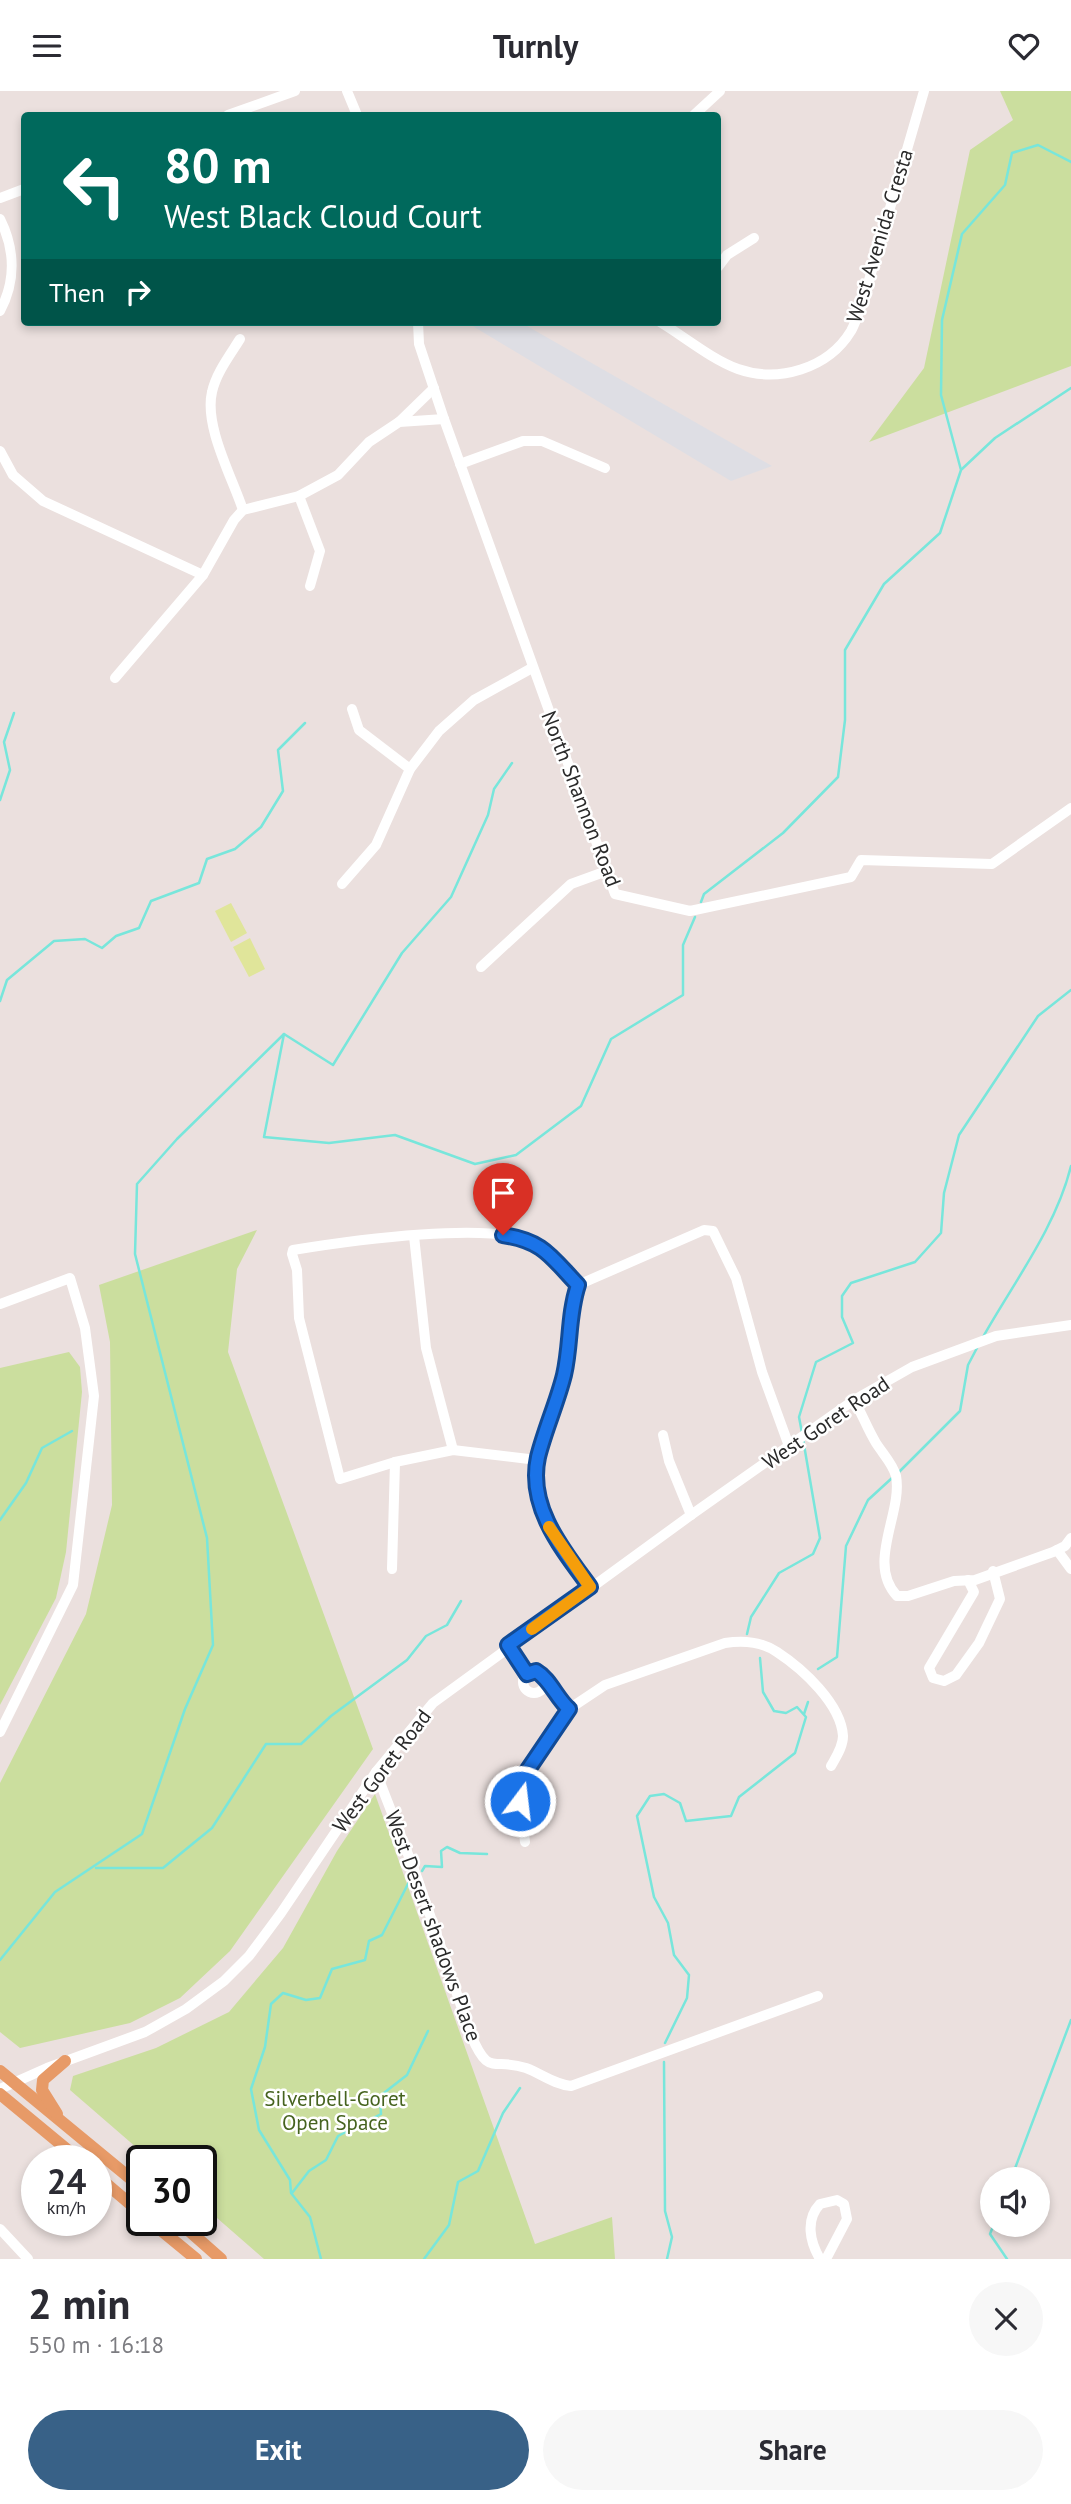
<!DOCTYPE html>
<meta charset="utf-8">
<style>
body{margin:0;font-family:"PT Sans",sans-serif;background:#f7f7f7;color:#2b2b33;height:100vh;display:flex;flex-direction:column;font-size:26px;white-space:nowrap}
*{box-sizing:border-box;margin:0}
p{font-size:23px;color:#7c7c81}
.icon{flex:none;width:38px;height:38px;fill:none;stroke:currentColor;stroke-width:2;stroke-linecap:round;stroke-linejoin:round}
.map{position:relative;height:2168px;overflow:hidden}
.details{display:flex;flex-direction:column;background:#fff;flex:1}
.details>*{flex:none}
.hud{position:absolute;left:21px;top:21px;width:700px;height:214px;border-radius:7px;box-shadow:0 4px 10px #0003;background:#00695c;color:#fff;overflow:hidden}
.fabs{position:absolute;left:980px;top:2076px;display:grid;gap:14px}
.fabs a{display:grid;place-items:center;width:70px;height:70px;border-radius:50%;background:#fff;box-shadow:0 4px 10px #0003;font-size:35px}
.speed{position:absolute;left:21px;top:2054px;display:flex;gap:14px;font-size:35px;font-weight:700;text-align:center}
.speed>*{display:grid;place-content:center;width:91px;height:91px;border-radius:50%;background:#fff;box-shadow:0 4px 10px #0003;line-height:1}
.speed small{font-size:18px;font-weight:400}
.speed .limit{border:4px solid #111;border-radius:10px;background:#fff;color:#111}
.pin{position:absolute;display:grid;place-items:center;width:60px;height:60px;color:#fff;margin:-72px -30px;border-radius:50% 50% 50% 0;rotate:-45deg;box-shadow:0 0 7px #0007}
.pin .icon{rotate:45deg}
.me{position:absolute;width:77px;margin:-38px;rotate:15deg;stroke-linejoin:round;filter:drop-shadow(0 0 5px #0008)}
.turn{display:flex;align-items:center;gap:24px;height:147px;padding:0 28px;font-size:32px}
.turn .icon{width:91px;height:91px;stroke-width:2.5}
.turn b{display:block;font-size:49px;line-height:60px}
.then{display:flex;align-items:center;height:66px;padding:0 28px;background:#0003;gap:14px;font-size:26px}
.round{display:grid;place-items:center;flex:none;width:74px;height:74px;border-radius:37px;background:#f7f7f7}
.overview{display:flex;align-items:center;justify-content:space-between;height:119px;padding:0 28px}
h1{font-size:42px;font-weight:600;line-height:52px}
.action{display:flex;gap:14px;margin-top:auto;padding:14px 28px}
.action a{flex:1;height:80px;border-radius:42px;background:#386187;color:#fff;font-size:28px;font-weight:600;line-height:80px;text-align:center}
.action a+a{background:#f7f7f7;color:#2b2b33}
header{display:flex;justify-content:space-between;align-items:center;height:91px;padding:0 28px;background:#fff;font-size:32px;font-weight:600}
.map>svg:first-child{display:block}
</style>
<header><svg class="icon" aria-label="menu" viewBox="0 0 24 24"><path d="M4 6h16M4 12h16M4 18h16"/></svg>Turnly<svg class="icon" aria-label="heart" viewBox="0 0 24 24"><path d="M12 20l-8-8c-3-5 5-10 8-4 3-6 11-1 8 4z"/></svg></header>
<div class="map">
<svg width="1071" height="2168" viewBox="0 0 1071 2168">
<rect width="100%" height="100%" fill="#ebe0de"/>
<path fill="#dedee4" d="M 466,231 L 520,231 L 772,375 L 731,390 Z"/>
<g fill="#cbde9e">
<path d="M 1000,0 L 1071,0 L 1071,275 L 869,351 L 924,277 L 970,59 L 1013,29 Z"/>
<path d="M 257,1139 L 237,1178 L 228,1261 L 373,1658 L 230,1860 L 180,1907 L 130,1932 L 20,1957 L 0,1941 L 0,1692 L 86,1523 L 112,1414 L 110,1251 L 99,1194 Z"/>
<path d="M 69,1261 L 80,1276 L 82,1301 L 66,1461 L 56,1507 L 0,1614 L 0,1277 Z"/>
<path d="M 375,1703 L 535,2153 L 612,2126 L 615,2168 L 264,2168 L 201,2113 L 201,2070 L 152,2070 L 70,1999 L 73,1985 L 156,1957 L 229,1921 L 283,1857 L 337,1760 Z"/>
</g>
<g fill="#e0e59a">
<path d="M 231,812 L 247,842 L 231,851 L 215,820 Z"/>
<path d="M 250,847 L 265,878 L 249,886 L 233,856 Z"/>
</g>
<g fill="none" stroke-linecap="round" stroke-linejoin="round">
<g stroke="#78e6db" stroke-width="2.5">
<path d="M 962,378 L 995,347 L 1071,297"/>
<path d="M 0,709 L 10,679 L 4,651 L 14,622"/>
<path d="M 701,811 L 704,803 L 783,742 L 838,686 L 845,629 L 845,559 L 884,493 L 940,442 L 961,379 L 941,304 L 942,229 L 962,143 L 1005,94 L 1012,62 L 1038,54 L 1071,71"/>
<path d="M 0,910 L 7,889 L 54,850 L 85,848 L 102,857 L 116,845 L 139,837 L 151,810 L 199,792 L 207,768 L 235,758 L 261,736 L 283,700 L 278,659 L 305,632"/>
<path d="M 284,943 L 333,974 L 402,862 L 451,806 L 488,724 L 494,698 L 512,672"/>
<path d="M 983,1246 C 1014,1191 1056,1136 1071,1075"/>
<path d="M 802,1342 L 799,1326 L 816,1271 L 853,1252 L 842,1226 L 842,1205 L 851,1192 L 915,1171 L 941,1142 L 944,1102 L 959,1044 L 1038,925 L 1071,899"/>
<path d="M 897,1383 L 960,1320 L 968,1274 L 978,1255"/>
<path d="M 0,1429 L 26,1392 L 42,1357 L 72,1340"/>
<path d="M 747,1543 L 751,1526 L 779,1482 L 813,1463 L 820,1447 L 803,1348"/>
<path d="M 818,1578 L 837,1566 L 846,1455 L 868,1409 L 892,1387"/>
<path d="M 804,1623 L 808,1611"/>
<path d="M 96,1777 L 163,1777 L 212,1737 L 266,1653 L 301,1653 L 331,1625 L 407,1569 L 426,1545 L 447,1534 L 461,1510"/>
<path d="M 422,1780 L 425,1775 L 442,1776 L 441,1760 L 447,1756 L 460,1762 L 487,1763"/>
<path d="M 0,1869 L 55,1801 L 142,1743 L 185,1618 L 213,1554 L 207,1447 L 135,1163 L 137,1093 L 177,1048 L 284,943 L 264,1046 L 329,1052 L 395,1044 L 475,1073 L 516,1064 L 581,1015 L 611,948 L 683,904 L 683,854 L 695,826"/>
<path d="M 665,1952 L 687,1907 L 689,1884 L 674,1864 L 668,1832 L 654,1806 L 637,1725 L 650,1705 L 664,1703 L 680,1712 L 686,1730 L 731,1725 L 739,1706 L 795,1662 L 806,1626 L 797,1616 L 786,1622 L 774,1620 L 763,1601 L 760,1567"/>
<path d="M 664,1971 L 665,2120 L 672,2146 L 667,2168"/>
<path d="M 1011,2088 L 1071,1929"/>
<path d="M 292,2102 L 309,2080 L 326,2069 L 338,2045 L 381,2023 L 380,2005 L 407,1984 L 428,1940"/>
<path d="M 994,2133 L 990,2143 L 1007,2168"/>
<path d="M 321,2168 L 310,2126 L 291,2102 L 290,2089 L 259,2039 L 251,1998 L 265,1956 L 271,1913 L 283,1902 L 306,1909 L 320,1907 L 332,1878 L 365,1869 L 369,1850 L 382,1844 L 411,1787"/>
<path d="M 424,2168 L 449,2134 L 458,2091 L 478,2080 L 503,2022 L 520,1997"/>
</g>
<g stroke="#fff" stroke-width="10">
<path d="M 347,0 L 357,24"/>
<path d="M 228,24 L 295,0"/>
<path d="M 694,24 L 720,0"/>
<path d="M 0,107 L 24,98"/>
<path d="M 0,128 C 15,158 16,190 0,220"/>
<path d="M 718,176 L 727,164 L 754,147"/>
<path d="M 418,231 L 419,253 L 444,328 L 615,803 L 690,820 L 851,786 L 861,769 L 992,773 L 1071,717"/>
<path d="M 660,231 C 685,246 711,268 738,278 C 778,292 828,278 851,240 C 856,231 859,220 863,210 L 924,0"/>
<path d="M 240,248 C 230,264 216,282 212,301 C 204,335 232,386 243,419"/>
<path d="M 399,331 L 434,297"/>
<path d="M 0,360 L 13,384 L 43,410 L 203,484"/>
<path d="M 460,373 L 523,350 L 542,350 L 605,377"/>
<path d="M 299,405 L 320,460 L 310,495"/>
<path d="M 115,587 L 203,484 L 234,429 L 243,419 L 299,405 L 338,384 L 369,351 L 399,331 L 444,328"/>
<path d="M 352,618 L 359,639 L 410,678"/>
<path d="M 342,793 L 376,754 L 410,678 L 439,640 L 474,609 L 532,577"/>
<path d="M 481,876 L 571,793 L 604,781"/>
<path d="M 414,1145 L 426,1257 L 453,1359"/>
<path d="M 0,1213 L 70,1187 L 85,1237 L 94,1305 L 73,1494 L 0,1641"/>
<path d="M 854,1309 C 862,1323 868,1339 876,1352 C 883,1363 893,1373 896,1385 C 903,1422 866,1472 897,1505 L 908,1505 L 954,1490 L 975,1489 L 1053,1461 L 1065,1455 L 1071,1447"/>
<path d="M 663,1344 L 669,1370 L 691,1424"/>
<path d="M 537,1369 L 453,1359 L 395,1371 L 340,1388 L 299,1227 L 297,1179 L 292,1163 L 293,1159 C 342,1151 503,1127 541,1155 C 555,1165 566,1183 578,1194"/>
<path d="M 1057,1459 L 1071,1478"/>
<path d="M 392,1478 L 395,1371"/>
<path d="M 968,1489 L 974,1501 L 929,1577 L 933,1587 L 944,1590 L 956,1584 L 979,1552 L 1000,1508 L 993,1480"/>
<path d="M 590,1496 C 563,1459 528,1416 538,1366 C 544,1338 557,1312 564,1284 C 571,1254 568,1224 578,1194 L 704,1139 L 713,1140 L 736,1187 L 762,1281 L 789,1355"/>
<path d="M 508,1554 L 527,1583"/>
<circle cx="534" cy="1591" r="11"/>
<path d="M 545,1589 L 558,1609 L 569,1618"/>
<path d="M 376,1681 L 418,1789 L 471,1944 C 489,1987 493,1966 526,1977 C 542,1983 553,1993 571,1995 L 818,1905"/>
<path d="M 525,1751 L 520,1710 L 525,1683 L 569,1618 L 605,1594 L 725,1552 C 743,1549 762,1551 777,1561 C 803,1578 841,1613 843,1645 C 843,1656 836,1666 831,1675"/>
<path d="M 0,1998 L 47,1977 L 145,1941 L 186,1918 L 224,1890 L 249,1865 L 281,1822 L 376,1681 L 433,1612 L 691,1424 L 854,1309 L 912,1276 L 996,1245 L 1071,1234"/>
<path d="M 0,2138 L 28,2168"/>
<path d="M 820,2168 C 810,2151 805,2129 820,2113 L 837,2109 L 844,2113 L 847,2128 L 826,2168"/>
</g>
<g stroke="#e79a67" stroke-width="12">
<path d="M 0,1980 L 142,2097"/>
<path d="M 0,2003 L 81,2070"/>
<path d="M 57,2023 L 42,1999 L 43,1989 L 65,1970"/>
<path d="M 96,2084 L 142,2123"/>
<path d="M 150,2130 L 196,2168"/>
<path d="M 178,2130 L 221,2168"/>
</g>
</g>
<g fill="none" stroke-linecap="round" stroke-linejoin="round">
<g stroke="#114b97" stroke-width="18">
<path id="route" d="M 503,1144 C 544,1150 551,1166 578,1194 C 568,1224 571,1254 564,1284 C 557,1312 545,1338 538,1366 C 527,1416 563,1459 590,1496 L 508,1554 L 527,1583 L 536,1580 C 550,1588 557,1608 569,1618 L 525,1683 L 520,1710"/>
</g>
<use href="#route" stroke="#1a73e8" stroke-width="12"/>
<path stroke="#f59e0b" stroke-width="12" d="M 532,1538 L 590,1496 L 549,1436"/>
</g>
<g text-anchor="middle" stroke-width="5" stroke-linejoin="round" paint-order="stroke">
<g font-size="21" fill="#2a2a2a" stroke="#fff">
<text transform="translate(880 145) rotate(-73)" y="7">West Avenida Cresta</text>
<text transform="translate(581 708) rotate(69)" y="7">North Shannon Road</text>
<text transform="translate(826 1332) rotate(-34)" y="7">West Goret Road</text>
<text transform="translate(382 1680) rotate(-53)" y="7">West Goret Road</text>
<text transform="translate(433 1835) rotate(70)" y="7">West Desert shadows Place</text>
</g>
<g font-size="21" fill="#46631f" stroke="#fff">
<text x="335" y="2015">Silverbell-Goret<tspan x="335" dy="24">Open Space</tspan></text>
</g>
</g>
</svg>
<div class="fabs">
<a><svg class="icon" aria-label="sound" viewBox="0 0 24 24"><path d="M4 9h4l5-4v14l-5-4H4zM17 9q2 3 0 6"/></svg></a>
</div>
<div class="speed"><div>24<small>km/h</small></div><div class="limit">30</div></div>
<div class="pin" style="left:503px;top:1144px;background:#d93025"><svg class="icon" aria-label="arrive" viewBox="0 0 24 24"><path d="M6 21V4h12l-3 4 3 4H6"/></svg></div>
<svg class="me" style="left:520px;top:1710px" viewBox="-20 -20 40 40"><circle r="17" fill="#1a73e8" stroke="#fff" stroke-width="3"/><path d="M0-11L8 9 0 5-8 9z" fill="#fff"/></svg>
<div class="hud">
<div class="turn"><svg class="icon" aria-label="left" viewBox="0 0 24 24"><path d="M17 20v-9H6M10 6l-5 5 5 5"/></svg><div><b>80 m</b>West Black Cloud Court</div></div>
<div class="then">Then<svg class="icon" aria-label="right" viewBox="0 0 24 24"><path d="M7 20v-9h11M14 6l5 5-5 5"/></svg></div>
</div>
</div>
<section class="details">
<div class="overview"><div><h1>2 min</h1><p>550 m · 16:18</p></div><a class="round"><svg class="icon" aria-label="close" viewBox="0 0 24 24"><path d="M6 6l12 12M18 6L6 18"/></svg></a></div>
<div class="action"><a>Exit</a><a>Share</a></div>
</section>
